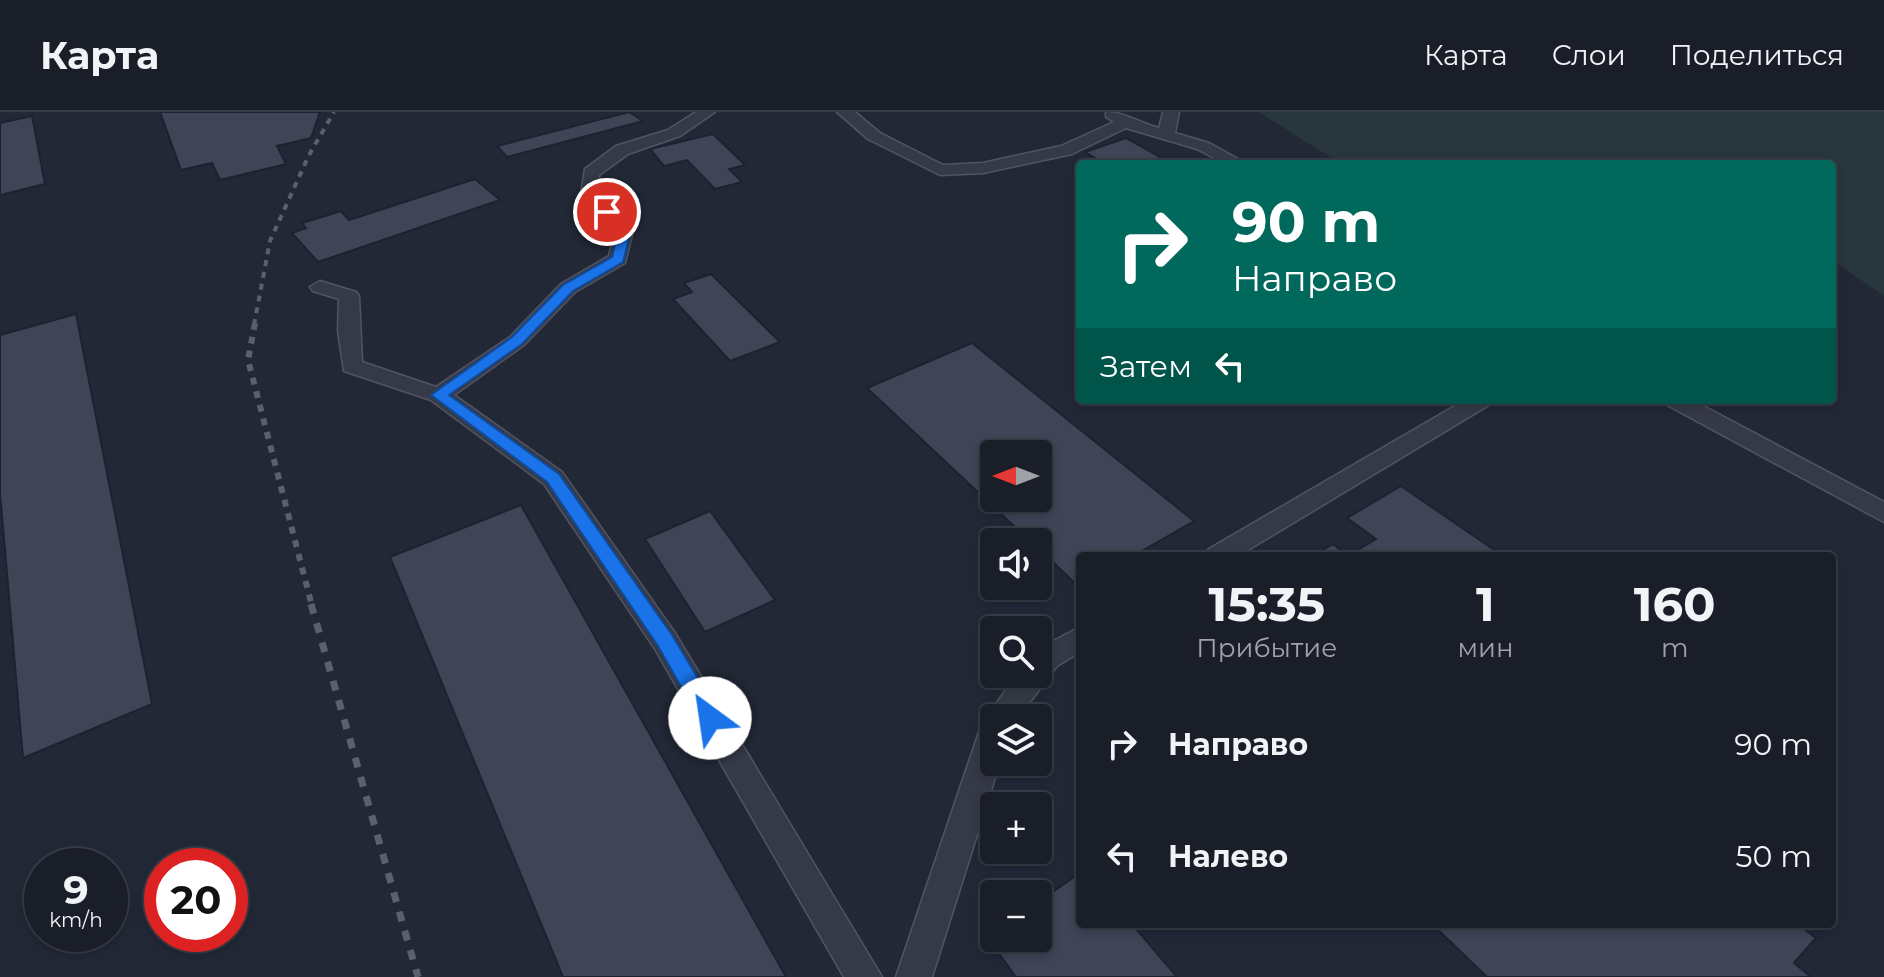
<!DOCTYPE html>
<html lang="ru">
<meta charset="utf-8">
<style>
body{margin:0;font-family:Montserrat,sans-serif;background:#272b35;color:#f1f3f6;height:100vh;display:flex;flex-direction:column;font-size:30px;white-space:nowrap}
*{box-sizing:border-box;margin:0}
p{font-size:26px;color:#9fa2a8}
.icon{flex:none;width:44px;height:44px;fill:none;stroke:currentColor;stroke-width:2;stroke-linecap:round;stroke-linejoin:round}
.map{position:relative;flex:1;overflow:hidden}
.drawer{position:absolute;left:1076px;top:440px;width:760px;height:376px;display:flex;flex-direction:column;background:#1a1e29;border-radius:8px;box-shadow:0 4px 12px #0003,0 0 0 2px #383c46}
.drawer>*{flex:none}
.top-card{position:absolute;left:1076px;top:48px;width:760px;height:244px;border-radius:8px;box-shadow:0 4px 12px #0003,0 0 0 2px #383c46;background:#00695c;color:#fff;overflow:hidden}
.needle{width:52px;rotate:270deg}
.controls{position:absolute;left:980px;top:328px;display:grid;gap:16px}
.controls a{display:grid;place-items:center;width:72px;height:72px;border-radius:8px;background:#1a1e29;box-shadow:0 4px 12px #0003,0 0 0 2px #383c46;font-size:40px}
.speed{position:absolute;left:24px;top:736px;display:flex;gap:16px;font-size:40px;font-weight:700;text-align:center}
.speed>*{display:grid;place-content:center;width:104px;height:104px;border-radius:50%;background:#1a1e29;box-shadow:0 4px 12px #0003,0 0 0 2px #383c46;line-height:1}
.speed small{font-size:20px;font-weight:400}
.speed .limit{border:12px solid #d22;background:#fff;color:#111}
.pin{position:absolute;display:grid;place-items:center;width:68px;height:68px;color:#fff;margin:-34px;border:4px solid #fff;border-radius:50%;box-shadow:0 2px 8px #0007}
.me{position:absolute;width:88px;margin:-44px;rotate:329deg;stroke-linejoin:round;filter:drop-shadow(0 0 6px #0008)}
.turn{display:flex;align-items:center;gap:28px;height:168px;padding:0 24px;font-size:36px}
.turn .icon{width:104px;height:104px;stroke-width:2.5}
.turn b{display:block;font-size:56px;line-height:68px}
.then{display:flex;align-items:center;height:76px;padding:0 24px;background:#0003;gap:16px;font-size:30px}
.eta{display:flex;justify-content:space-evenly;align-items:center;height:136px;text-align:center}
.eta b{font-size:48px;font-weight:700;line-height:56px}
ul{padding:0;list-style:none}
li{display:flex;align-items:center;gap:24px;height:112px;padding:0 24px}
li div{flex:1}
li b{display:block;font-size:30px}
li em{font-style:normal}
header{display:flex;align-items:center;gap:48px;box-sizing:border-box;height:112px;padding:0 40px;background:#1a1e29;border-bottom:2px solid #383c46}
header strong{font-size:38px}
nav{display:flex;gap:44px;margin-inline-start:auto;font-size:28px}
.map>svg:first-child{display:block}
</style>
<header>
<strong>Карта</strong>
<nav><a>Карта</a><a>Слои</a><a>Поделиться</a></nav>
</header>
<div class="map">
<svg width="1884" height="865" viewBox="0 0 1884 865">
<rect width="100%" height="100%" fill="#232837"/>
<path fill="#28373c" d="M 1259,0 L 1884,0 L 1884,184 L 1832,148 L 1832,52 L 1341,52 Z"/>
<g fill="#3f4557" stroke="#1d222f" stroke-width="2" fill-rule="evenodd">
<path d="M 160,0 L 320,0 L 311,26 L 277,34 L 286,52 L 220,68 L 212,51 L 181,58 Z"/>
<path d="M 629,0 L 643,9 L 507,45 L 497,34 Z"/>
<path d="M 32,4 L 45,72 L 0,83 L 0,11 Z"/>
<path d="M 713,22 L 745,53 L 729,57 L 742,70 L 715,77 L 687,48 L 664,54 L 650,37 Z"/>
<path d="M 1126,26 L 1165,48 L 1153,52 L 1105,52 L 1085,40 Z"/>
<path d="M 475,67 L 500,88 L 318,150 L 292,121 L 306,116 L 302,111 L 341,99 L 349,108 Z"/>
<path d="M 711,162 L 780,230 L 730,249 L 673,187 L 692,180 L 684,171 Z"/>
<path d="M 76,202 L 152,592 L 23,646 L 0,381 L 0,223 Z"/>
<path d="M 972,231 L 1194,409 L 1133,444 L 1080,444 L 1079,475 L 1038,436 L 1038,430 L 1031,430 L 867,276 ZM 994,342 L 1038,342 L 1038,386 L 994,386 Z"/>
<path d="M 1401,374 L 1503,444 L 1313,444 L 1333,432 L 1348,444 L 1376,427 L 1347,406 Z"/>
<path d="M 521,393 L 786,865 L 563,865 L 390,445 Z"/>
<path d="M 710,399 L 775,488 L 705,520 L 645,427 Z"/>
<path d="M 1080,761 L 1080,812 L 1132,812 L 1177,865 L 1016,865 L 987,825 L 994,820 L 994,826 L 1038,826 L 1038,790 Z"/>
<path d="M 1432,812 L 1798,812 L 1816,826 L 1794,851 L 1811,865 L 1487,865 Z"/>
</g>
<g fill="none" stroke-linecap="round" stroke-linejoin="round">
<g stroke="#515563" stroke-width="3">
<g id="service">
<path d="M 696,0 L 715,0 L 680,24 L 628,42 L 599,63 L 599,80 L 633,119 L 625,151 L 575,180 L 524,233 L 454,283 L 562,360 L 675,521 L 882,865 L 844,865 L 655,537 L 544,372 L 431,288 L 344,259 L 338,219 L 339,187 L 313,179 L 310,175 L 320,169 L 356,180 L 359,184 L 362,250 L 436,275 L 510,225 L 561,172 L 609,144 L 615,120 L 581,81 L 585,57 L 616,34 L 668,18 Z"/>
<path d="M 837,0 L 855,0 L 880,21 L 943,53 L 983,51 L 1061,34 L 1114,10 L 1106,5 L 1106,0 C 1124,0 1141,11 1159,16 L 1163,0 L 1179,0 L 1175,21 L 1209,31 L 1247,52 L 1226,52 L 1197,37 L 1126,16 L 1072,42 L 983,61 L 940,63 L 868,27 Z"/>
<path d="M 1465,288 L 1492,288 L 1489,293 L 1238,444 L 1205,444 L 1209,437 Z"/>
<path d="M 1664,288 L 1692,288 L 1884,390 L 1884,410 L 1667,293 Z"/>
<path d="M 1080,515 L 1080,540 L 1057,554 L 1018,606 L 994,606 L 994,650 L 1000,650 L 932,865 L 896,865 L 979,620 C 988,601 1003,582 1018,562 L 1038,562 L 1038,537 Z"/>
</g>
</g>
<use href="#service" fill="#363a48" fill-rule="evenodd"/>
<path stroke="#5a6071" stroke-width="4" stroke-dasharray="6 6" stroke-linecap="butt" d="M 254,213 L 270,129 L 309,43 L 334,0"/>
<path stroke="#5a6071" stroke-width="6" stroke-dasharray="7 7" stroke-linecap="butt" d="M 255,211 L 248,248 L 312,494"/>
<path stroke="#5a6071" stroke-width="7" stroke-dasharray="10 10" stroke-linecap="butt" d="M 311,492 L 418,865"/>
</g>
<path fill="#1a73e8" stroke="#114b97" stroke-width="2" d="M 603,98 L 611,98 L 631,119 L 623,150 L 573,179 L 522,232 L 449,283 L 559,362 L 672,523 L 718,600 L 721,606 L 718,613 L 710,615 L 703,613 L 658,534 L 547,370 L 431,283 L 512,225 L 563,173 L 612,145 L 618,120 L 601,100 Z"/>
</svg>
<div class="controls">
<a><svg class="needle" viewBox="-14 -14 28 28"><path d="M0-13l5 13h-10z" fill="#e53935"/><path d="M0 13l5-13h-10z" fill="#9fa2a8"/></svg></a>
<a><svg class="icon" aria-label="sound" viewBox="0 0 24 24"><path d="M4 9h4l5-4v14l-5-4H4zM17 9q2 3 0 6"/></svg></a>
<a><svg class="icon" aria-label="search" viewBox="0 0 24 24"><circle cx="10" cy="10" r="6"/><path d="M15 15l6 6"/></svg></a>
<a><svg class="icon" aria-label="layers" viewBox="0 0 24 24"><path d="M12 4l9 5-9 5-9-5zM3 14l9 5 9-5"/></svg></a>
<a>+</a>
<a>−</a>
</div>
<div class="speed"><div>9<small>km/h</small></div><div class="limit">20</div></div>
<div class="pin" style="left:607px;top:100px;background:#d93025"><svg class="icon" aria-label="arrive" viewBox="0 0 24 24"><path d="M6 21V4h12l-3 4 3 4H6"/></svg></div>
<svg class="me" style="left:710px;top:606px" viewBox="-20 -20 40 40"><circle r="19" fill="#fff"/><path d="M0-13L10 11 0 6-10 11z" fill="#1a73e8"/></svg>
<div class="top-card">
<div class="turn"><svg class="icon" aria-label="right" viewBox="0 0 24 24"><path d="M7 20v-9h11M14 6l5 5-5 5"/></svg><div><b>90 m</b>Направо</div></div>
<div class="then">Затем<svg class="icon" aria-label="left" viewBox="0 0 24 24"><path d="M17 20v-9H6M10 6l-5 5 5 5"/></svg></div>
</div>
<section class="drawer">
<div class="eta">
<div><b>15:35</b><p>Прибытие</p></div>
<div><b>1</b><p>мин</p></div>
<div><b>160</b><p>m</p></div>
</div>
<ul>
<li><svg class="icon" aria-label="right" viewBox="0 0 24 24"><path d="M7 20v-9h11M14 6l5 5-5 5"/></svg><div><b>Направо</b></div><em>90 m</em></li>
<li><svg class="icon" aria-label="left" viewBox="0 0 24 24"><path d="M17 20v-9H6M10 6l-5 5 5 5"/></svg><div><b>Налево</b></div><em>50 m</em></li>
</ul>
</section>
</div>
